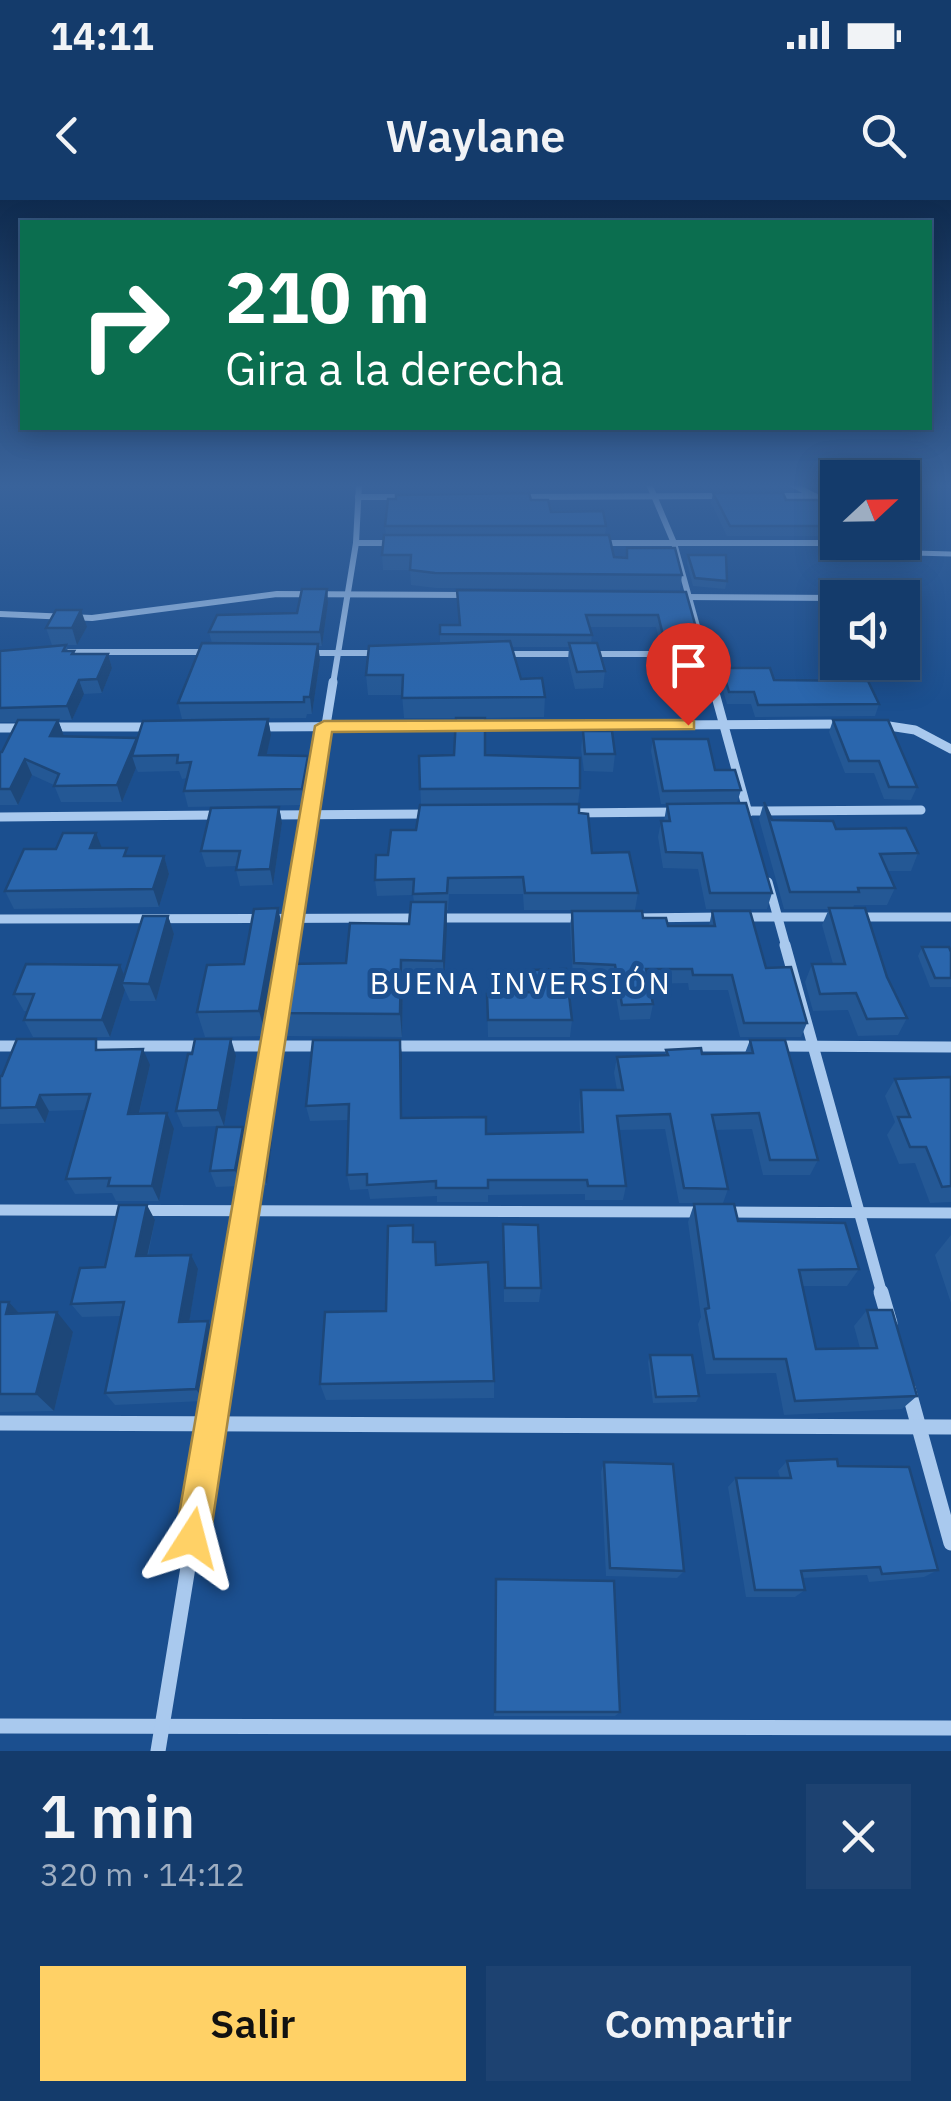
<!DOCTYPE html>
<html lang="es">
<meta charset="utf-8">
<style>
body{margin:0;font-family:"IBM Plex Sans",sans-serif;background:#1d4271;color:#f1f3f6;height:100vh;display:flex;flex-direction:column;font-size:38px;white-space:nowrap}
*{box-sizing:border-box;margin:0}
p{font-size:32px;color:#9dadc1}
.icon{flex:none;width:55px;height:55px;fill:none;stroke:currentColor;stroke-width:2;stroke-linecap:round;stroke-linejoin:round}
.map{position:relative;height:1551px;overflow:hidden}
.details{display:flex;flex-direction:column;background:#143b6b;flex:1}
.details>*{flex:none}
.top-card{position:absolute;left:20px;top:20px;width:912px;height:210px;border-radius:0px;box-shadow:0 5px 25px #0003,0 0 0 2px #33557e;background:#0b6e4f;color:#fff;overflow:hidden}
.needle{width:65px;rotate:68deg}
.tools{position:absolute;left:820px;top:260px;display:grid;gap:20px}
.tools a{display:grid;place-items:center;width:100px;height:100px;border-radius:0px;background:#143b6b;box-shadow:0 5px 25px #0003,0 0 0 2px #33557e;font-size:50px}
.pin{position:absolute;display:grid;place-items:center;width:85px;height:85px;color:#fff;margin:-102px -42px;border-radius:50% 50% 50% 0;rotate:-45deg;box-shadow:0 0 10px #0007}
.pin .icon{rotate:45deg}
.me{position:absolute;width:110px;margin:-55px;rotate:9deg;stroke-linejoin:round;filter:drop-shadow(0 0 8px #0008)}
.turn{display:flex;align-items:center;gap:35px;height:210px;padding:0 40px;font-size:45px}
.turn .icon{width:130px;height:130px;stroke-width:2.5}
.turn b{display:block;font-size:70px;line-height:85px}
.round{display:grid;place-items:center;flex:none;width:105px;height:105px;border-radius:0px;background:#1d4271}
.overview{display:flex;align-items:center;justify-content:space-between;height:170px;padding:0 40px}
h1{font-size:60px;font-weight:600;line-height:75px}
.cta{display:flex;gap:20px;margin-top:auto;padding:20px 40px}
.cta a{flex:1;height:115px;border-radius:0px;background:#ffd166;color:#111;font-size:40px;font-weight:600;line-height:115px;text-align:center}
.cta a+a{background:#1d4271;color:#f1f3f6}
.status{display:flex;justify-content:space-between;align-items:center;height:70px;padding:0 50px;background:#143b6b;direction:ltr}
.status svg{height:28px;fill:currentColor}
header{display:flex;justify-content:space-between;align-items:center;height:130px;padding:0 40px;background:#143b6b;font-size:45px;font-weight:600}
.map>svg:first-child{display:block}
</style>
<div class="status"><b>14:11</b><svg viewBox="0 0 49 12"><path d="M0 12V9h3v3zM5 12V6h3v6zM10 12V3h3v9zM15 12V0h3v12zM26 1h20v11H26zM47 4h2v5h-2z"/></svg></div>
<header><svg class="icon" aria-label="back" viewBox="0 0 24 24"><path d="M15 5l-7 7 7 7"/></svg>Waylane<svg class="icon" aria-label="search" viewBox="0 0 24 24"><circle cx="10" cy="10" r="6"/><path d="M15 15l6 6"/></svg></header>
<div class="map">
<svg width="951" height="1551" viewBox="0 0 951 1551">
<rect width="100%" height="100%" fill="#1b4f8f"/>
<g fill="none" stroke-linecap="round" stroke-linejoin="round">
<path stroke="#a9c9ee" stroke-width="5" d="M 826,343 L 878,352 L 951,354"/>
<g stroke="#a9c9ee" stroke-width="6">
<path d="M 649,284 L 674,343 L 713,484"/>
<path d="M 792,284 L 838,309"/>
<path d="M 774,296 L 815,296"/>
<path d="M 358,297 L 407,297"/>
<path d="M 519,297 L 722,296"/>
<path d="M 356,343 L 395,343"/>
<path d="M 597,343 L 826,343 L 838,335"/>
<path d="M 684,397 L 838,398"/>
<path d="M 0,414 L 92,418 L 277,394 L 467,395"/>
<path d="M 61,452 L 209,452"/>
<path d="M 306,453 L 379,453"/>
<path d="M 501,454 L 679,454"/>
<path d="M 333,484 L 356,343 L 359,284"/>
</g>
<g stroke="#a9c9ee" stroke-width="9">
<path d="M 712,482 L 748,613"/>
<path d="M 876,524 L 915,530 L 951,549"/>
<path d="M 51,527 L 154,527"/>
<path d="M 256,527 L 844,524"/>
<path d="M 0,528 L 24,528"/>
<path d="M 746,611 L 921,610"/>
<path d="M 566,613 L 679,612"/>
<path d="M 271,615 L 429,614"/>
<path d="M 0,617 L 219,615"/>
<path d="M 768,682 L 786,747"/>
<path d="M 741,717 L 839,717"/>
<path d="M 856,717 L 951,717"/>
<path d="M 436,718 L 584,718"/>
<path d="M 631,718 L 724,717"/>
<path d="M 0,719 L 419,718"/>
<path d="M 290,747 L 333,482"/>
</g>
<g stroke="#a9c9ee" stroke-width="11">
<path d="M 785,745 L 882,1094"/>
<path d="M 0,846 L 24,846"/>
<path d="M 86,846 L 204,846"/>
<path d="M 221,846 L 324,846"/>
<path d="M 391,846 L 759,846"/>
<path d="M 776,846 L 951,847"/>
<path d="M 0,1010 L 704,1012"/>
<path d="M 726,1012 L 951,1013"/>
<path d="M 233,1094 L 290,745"/>
</g>
<g stroke="#a9c9ee" stroke-width="15">
<path d="M 881,1092 L 890,1123"/>
<path d="M 908,1188 L 951,1343"/>
<path d="M 0,1223 L 951,1227"/>
<path d="M 0,1526 L 951,1528"/>
<path d="M 158,1551 L 233,1092"/>
</g>
</g>
<g fill="#245895">
<path d="M 482,284 L 527,284 L 526,290 L 483,290 Z"/>
<path d="M 702,284 L 777,284 L 776,289 L 704,289 Z"/>
<path d="M 713,293 L 786,300 L 836,320 L 833,330 L 824,336 L 727,336 L 711,303 Z"/>
<path d="M 531,300 L 551,312 L 606,326 L 605,335 L 614,357 L 682,375 L 680,390 L 436,388 L 411,385 L 410,370 L 383,370 L 382,355 L 386,335 L 385,326 Z"/>
<path d="M 688,355 L 727,381 L 725,389 L 693,386 L 687,363 Z"/>
<path d="M 327,389 L 328,403 L 322,446 L 318,446 L 320,460 L 312,514 L 307,514 L 306,518 L 182,519 L 178,503 L 212,443 L 209,432 L 297,413 Z"/>
<path d="M 457,390 L 686,392 L 698,435 L 696,446 L 713,490 L 710,504 L 691,505 L 688,493 L 673,493 L 665,461 L 667,447 L 661,447 L 656,427 L 590,427 L 592,435 L 591,443 L 605,471 L 603,488 L 575,489 L 568,460 L 569,447 L 512,447 L 521,479 L 545,497 L 544,517 L 485,518 L 485,555 L 580,588 L 578,604 L 579,613 L 592,653 L 638,693 L 635,710 L 524,710 L 523,694 L 449,694 L 448,710 L 447,710 L 444,784 L 403,784 L 402,837 L 285,836 L 279,813 L 296,710 L 301,734 L 297,764 L 346,763 L 409,724 L 414,702 L 413,695 L 377,696 L 375,680 L 388,655 L 416,630 L 421,605 L 419,556 L 454,555 L 456,518 L 404,518 L 402,495 L 368,495 L 366,475 L 440,443 L 440,425 L 459,425 Z"/>
<path d="M 87,427 L 77,445 L 52,445 L 46,428 Z"/>
<path d="M 66,445 L 68,451 L 74,451 L 75,454 L 108,454 L 112,468 L 102,493 L 84,494 L 72,520 L 58,520 L 64,536 L 137,538 L 268,519 L 271,535 L 266,555 L 308,556 L 310,572 L 305,605 L 188,607 L 184,591 L 187,578 L 182,579 L 179,571 L 138,572 L 136,568 L 122,602 L 61,602 L 54,585 L 32,575 L 18,605 L 0,605 L 0,552 L 2,552 L 17,522 L 0,522 L 0,451 Z"/>
<path d="M 722,468 L 774,480 L 879,504 L 875,516 L 755,517 L 751,504 L 727,504 L 720,480 Z"/>
<path d="M 833,520 L 917,587 L 911,600 L 884,599 L 874,573 L 845,573 L 829,532 Z"/>
<path d="M 583,531 L 615,554 L 613,572 L 584,571 L 581,549 Z"/>
<path d="M 653,539 L 715,570 L 741,590 L 737,603 L 772,693 L 767,709 L 706,709 L 698,669 L 663,668 L 658,637 L 661,621 L 664,621 L 667,604 L 661,604 L 651,551 Z"/>
<path d="M 764,602 L 772,620 L 836,629 L 918,653 L 911,671 L 888,671 L 895,688 L 887,705 L 854,705 L 853,708 L 907,818 L 898,835 L 858,836 L 848,810 L 813,811 L 805,782 L 812,764 L 833,764 L 822,725 L 829,709 L 784,709 L 759,619 Z"/>
<path d="M 279,607 L 282,623 L 273,685 L 240,686 L 236,670 L 237,666 L 206,667 L 201,651 Z"/>
<path d="M 102,648 L 130,656 L 164,656 L 169,674 L 159,707 L 14,709 L 5,691 L 56,649 Z"/>
<path d="M 572,711 L 643,718 L 668,726 L 709,726 L 712,711 L 766,768 L 807,823 L 801,837 L 740,837 L 728,790 L 689,790 L 688,783 L 649,784 L 653,804 L 650,819 L 620,820 L 613,779 L 573,778 L 570,726 Z"/>
<path d="M 168,716 L 174,734 L 156,801 L 130,801 L 125,790 L 110,837 L 33,837 L 24,820 L 27,811 L 24,811 L 14,794 L 125,776 Z"/>
<path d="M 284,734 L 266,836 L 205,837 L 197,812 L 244,764 Z"/>
<path d="M 922,747 L 951,752 L 951,787 L 930,787 L 918,756 Z"/>
<path d="M 531,770 L 572,820 L 570,837 L 488,837 L 487,794 L 531,792 Z"/>
<path d="M 400,840 L 402,918 L 486,934 L 580,932 L 579,905 L 581,890 L 617,890 L 614,873 L 617,857 L 665,855 L 666,850 L 702,854 L 745,853 L 750,840 L 818,960 L 810,975 L 763,975 L 752,929 L 715,930 L 728,989 L 723,1003 L 679,1003 L 665,929 L 619,930 L 626,986 L 623,1000 L 585,1000 L 585,994 L 488,995 L 488,1002 L 437,1002 L 437,996 L 370,999 L 368,989 L 350,990 L 347,975 L 349,920 L 310,921 L 306,906 Z"/>
<path d="M 102,850 L 150,865 L 139,914 L 174,929 L 159,1001 L 116,1001 L 112,993 L 75,994 L 66,979 L 85,910 L 49,911 L 45,923 L 0,924 L 0,876 Z"/>
<path d="M 236,856 L 224,926 L 183,927 L 176,911 Z"/>
<path d="M 951,877 L 951,1002 L 930,1003 L 915,963 L 899,964 L 887,935 L 895,922 L 885,896 L 895,879 Z"/>
<path d="M 272,942 L 267,985 L 260,986 L 255,970 Z"/>
<path d="M 248,943 L 241,986 L 216,987 L 210,971 Z"/>
<path d="M 694,1004 L 859,1069 L 847,1086 L 802,1086 L 816,1149 L 860,1148 L 854,1126 L 867,1110 L 917,1196 L 902,1209 L 784,1215 L 776,1173 L 706,1174 L 698,1124 L 701,1117 L 688,1022 Z"/>
<path d="M 155,1020 L 148,1056 L 198,1069 L 189,1122 L 208,1121 L 215,1134 L 204,1201 L 115,1205 L 105,1193 L 121,1116 L 82,1117 L 71,1104 L 105,1067 Z"/>
<path d="M 503,1024 L 541,1088 L 539,1102 L 504,1102 Z"/>
<path d="M 413,1025 L 415,1042 L 437,1064 L 494,1181 L 494,1198 L 326,1200 L 320,1184 L 386,1111 Z"/>
<path d="M 951,1035 L 951,1103 L 935,1055 Z"/>
<path d="M 0,1102 L 9,1102 L 19,1113 L 73,1132 L 54,1211 L 0,1212 Z"/>
<path d="M 650,1155 L 699,1196 L 696,1202 L 653,1203 L 648,1162 Z"/>
<path d="M 787,1261 L 838,1266 L 938,1370 L 924,1377 L 869,1382 L 867,1375 L 802,1378 L 805,1390 L 795,1397 L 746,1397 L 728,1287 L 736,1278 L 780,1278 L 778,1271 Z"/>
<path d="M 604,1262 L 684,1371 L 677,1378 L 606,1376 L 601,1272 Z"/>
<path d="M 495,1387 L 620,1512 L 615,1516 L 494,1516 Z"/>
</g>
<g fill="#1d4779">
<path d="M 836,320 L 833,330 L 824,336 L 827,326 Z"/>
<path d="M 327,389 L 328,403 L 322,446 L 320,432 Z"/>
<path d="M 81,410 L 87,427 L 77,445 L 72,428 Z"/>
<path d="M 318,444 L 320,460 L 312,514 L 310,497 Z"/>
<path d="M 108,454 L 112,468 L 102,493 L 97,479 Z"/>
<path d="M 79,480 L 84,494 L 72,520 L 67,506 Z"/>
<path d="M 268,519 L 271,535 L 263,571 L 259,555 Z"/>
<path d="M 58,520 L 64,536 L 50,536 Z"/>
<path d="M 137,538 L 132,556 L 136,568 L 122,602 L 117,585 Z"/>
<path d="M 308,556 L 310,572 L 305,605 L 302,589 Z"/>
<path d="M 25,559 L 32,575 L 18,605 L 10,589 Z"/>
<path d="M 279,607 L 282,623 L 273,685 L 270,669 Z"/>
<path d="M 96,633 L 103,651 L 90,648 Z"/>
<path d="M 164,656 L 169,674 L 159,707 L 153,689 Z"/>
<path d="M 446,702 L 447,726 L 444,784 L 443,761 Z"/>
<path d="M 278,708 L 284,734 L 266,836 L 259,811 Z"/>
<path d="M 296,710 L 301,734 L 294,787 L 289,764 Z"/>
<path d="M 168,716 L 174,734 L 156,801 L 149,784 Z"/>
<path d="M 401,760 L 403,784 L 402,837 L 400,814 Z"/>
<path d="M 120,765 L 127,782 L 122,783 L 125,790 L 110,837 L 102,820 Z"/>
<path d="M 231,839 L 236,856 L 224,926 L 218,910 Z"/>
<path d="M 400,840 L 402,856 L 402,933 L 401,918 Z"/>
<path d="M 143,849 L 150,865 L 135,930 L 128,914 Z"/>
<path d="M 40,895 L 49,911 L 45,923 L 36,907 Z"/>
<path d="M 167,913 L 174,929 L 159,1001 L 152,986 Z"/>
<path d="M 267,926 L 272,942 L 267,985 L 262,970 Z"/>
<path d="M 243,927 L 248,943 L 241,986 L 235,970 Z"/>
<path d="M 147,1005 L 155,1020 L 144,1070 L 136,1056 Z"/>
<path d="M 191,1055 L 198,1069 L 187,1135 L 179,1122 Z"/>
<path d="M 9,1102 L 27,1122 L 6,1114 Z"/>
<path d="M 57,1112 L 73,1132 L 54,1211 L 36,1194 Z"/>
<path d="M 208,1121 L 215,1134 L 204,1201 L 196,1189 Z"/>
</g>
<g fill="#2a66ad" stroke="#1d4779" stroke-width="2.5">
<path d="M 529,293 L 531,300 L 548,300 L 551,312 L 603,311 L 606,326 L 385,326 L 388,299 L 396,299 L 396,295 Z"/>
<path d="M 713,293 L 783,293 L 786,300 L 824,300 L 836,320 L 827,326 L 730,326 Z"/>
<path d="M 384,335 L 609,335 L 614,357 L 627,358 L 627,348 L 675,348 L 682,375 L 435,373 L 410,370 L 411,355 L 382,355 Z"/>
<path d="M 688,355 L 726,355 L 727,381 L 695,378 Z"/>
<path d="M 302,389 L 327,389 L 320,432 L 209,432 L 217,415 L 297,413 Z"/>
<path d="M 457,390 L 686,392 L 698,435 L 663,435 L 658,415 L 586,415 L 592,435 L 440,434 L 440,425 L 460,425 Z"/>
<path d="M 56,410 L 81,410 L 72,428 L 46,428 Z"/>
<path d="M 510,441 L 521,479 L 542,478 L 545,497 L 402,498 L 403,475 L 366,475 L 369,446 Z"/>
<path d="M 202,443 L 318,444 L 310,497 L 304,497 L 304,502 L 178,503 Z"/>
<path d="M 569,443 L 597,443 L 605,471 L 577,472 Z"/>
<path d="M 66,445 L 63,451 L 74,451 L 72,454 L 108,454 L 97,479 L 79,480 L 67,506 L 0,508 L 0,451 Z"/>
<path d="M 667,446 L 702,446 L 713,490 L 694,490 L 690,479 L 675,479 Z"/>
<path d="M 722,468 L 770,468 L 774,480 L 868,481 L 879,504 L 758,505 L 754,492 L 729,492 Z"/>
<path d="M 456,518 L 485,518 L 485,555 L 580,558 L 580,588 L 420,589 L 419,556 L 454,555 Z"/>
<path d="M 268,519 L 259,555 L 308,556 L 302,589 L 184,591 L 191,562 L 177,563 L 178,555 L 132,556 L 143,521 Z"/>
<path d="M 18,520 L 58,520 L 50,536 L 137,538 L 117,585 L 54,586 L 59,574 L 25,559 L 10,589 L 0,589 L 0,552 L 2,552 Z"/>
<path d="M 833,520 L 888,520 L 917,587 L 889,587 L 879,561 L 849,561 Z"/>
<path d="M 583,531 L 612,531 L 615,554 L 585,554 Z"/>
<path d="M 653,539 L 708,539 L 715,570 L 735,570 L 741,590 L 663,591 Z"/>
<path d="M 764,602 L 772,620 L 833,621 L 836,629 L 906,628 L 918,653 L 880,654 L 895,688 L 858,688 L 859,692 L 790,692 Z"/>
<path d="M 746,603 L 772,693 L 710,693 L 702,653 L 666,652 L 661,621 L 670,621 L 667,604 Z"/>
<path d="M 579,604 L 579,613 L 588,614 L 592,653 L 629,652 L 638,693 L 525,693 L 523,677 L 448,678 L 447,693 L 413,694 L 414,679 L 375,680 L 376,655 L 388,655 L 391,630 L 416,630 L 420,605 Z"/>
<path d="M 279,607 L 270,669 L 236,670 L 240,651 L 201,651 L 211,608 Z"/>
<path d="M 63,633 L 96,633 L 90,648 L 127,648 L 124,656 L 164,656 L 153,689 L 5,691 L 24,649 L 56,649 Z"/>
<path d="M 411,702 L 446,702 L 443,761 L 401,760 L 400,814 L 279,813 L 296,710 L 289,764 L 346,763 L 350,723 L 409,724 Z"/>
<path d="M 278,708 L 259,811 L 197,812 L 207,765 L 244,764 L 254,709 Z"/>
<path d="M 829,708 L 865,708 L 887,777 L 907,818 L 867,819 L 856,793 L 820,794 L 812,764 L 845,764 Z"/>
<path d="M 572,711 L 642,711 L 643,718 L 666,718 L 668,726 L 715,726 L 712,711 L 750,711 L 766,768 L 791,767 L 807,823 L 744,823 L 732,775 L 693,775 L 692,769 L 646,769 L 653,804 L 622,805 L 615,765 L 574,763 Z"/>
<path d="M 143,716 L 168,716 L 149,784 L 122,783 Z"/>
<path d="M 922,747 L 949,747 L 951,752 L 951,778 L 935,778 Z"/>
<path d="M 26,764 L 120,765 L 102,820 L 24,820 L 34,794 L 14,794 Z"/>
<path d="M 566,769 L 572,820 L 488,820 L 487,794 L 534,792 L 531,770 Z"/>
<path d="M 17,839 L 96,839 L 96,850 L 143,849 L 128,914 L 167,913 L 152,986 L 108,986 L 110,978 L 66,979 L 90,894 L 40,895 L 36,907 L 0,908 L 0,876 L 2,876 Z"/>
<path d="M 195,839 L 231,839 L 218,910 L 176,911 L 188,854 L 192,854 Z"/>
<path d="M 313,840 L 400,840 L 401,918 L 486,917 L 486,934 L 583,932 L 581,890 L 623,890 L 617,857 L 668,855 L 666,850 L 701,848 L 702,854 L 753,853 L 750,840 L 785,840 L 818,960 L 770,960 L 759,913 L 712,915 L 728,989 L 684,988 L 670,914 L 617,916 L 626,986 L 588,986 L 587,980 L 488,980 L 488,988 L 436,988 L 436,981 L 367,985 L 367,974 L 347,975 L 349,904 L 306,906 Z"/>
<path d="M 951,877 L 951,986 L 942,987 L 926,947 L 910,947 L 898,917 L 910,917 L 895,879 Z"/>
<path d="M 262,926 L 267,926 L 262,970 L 255,970 Z"/>
<path d="M 217,927 L 243,927 L 235,970 L 210,971 Z"/>
<path d="M 694,1004 L 734,1004 L 738,1021 L 845,1023 L 859,1069 L 799,1070 L 816,1149 L 877,1148 L 867,1110 L 892,1110 L 917,1196 L 795,1201 L 786,1159 L 714,1159 L 705,1109 L 709,1108 Z"/>
<path d="M 119,1005 L 147,1005 L 136,1056 L 191,1055 L 179,1122 L 208,1121 L 196,1189 L 105,1193 L 124,1102 L 71,1104 L 80,1068 L 105,1067 Z"/>
<path d="M 503,1024 L 538,1025 L 541,1088 L 505,1088 Z"/>
<path d="M 413,1025 L 413,1042 L 435,1042 L 436,1065 L 488,1062 L 494,1181 L 320,1184 L 325,1112 L 386,1111 L 388,1026 Z"/>
<path d="M 0,1102 L 9,1102 L 6,1114 L 57,1112 L 36,1194 L 0,1194 Z"/>
<path d="M 650,1155 L 692,1155 L 699,1196 L 656,1197 Z"/>
<path d="M 837,1259 L 838,1266 L 909,1267 L 938,1370 L 882,1374 L 880,1367 L 801,1371 L 805,1390 L 755,1390 L 736,1278 L 791,1278 L 787,1261 Z"/>
<path d="M 604,1262 L 673,1264 L 684,1371 L 610,1368 Z"/>
<path d="M 496,1379 L 614,1381 L 620,1512 L 495,1512 Z"/>
</g>
<linearGradient id="sky" x2="0" y2="1"><stop stop-color="#0f2b4f"/><stop offset="0.57" stop-color="#39639b"/><stop offset="1" stop-color="#39639b" stop-opacity="0"/></linearGradient>
<rect width="951" height="501" fill="url(#sky)"/>
<path fill="#ffd166" stroke="#a68842" stroke-width="2.5" d="M 688,520 L 694,521 L 694,529 L 332,532 L 210,1338 L 205,1350 L 192,1355 L 180,1350 L 175,1338 L 315,526 L 324,521 Z"/>
<g text-anchor="middle" stroke-width="10" stroke-linejoin="round" paint-order="stroke">
<g font-size="30" letter-spacing="2.5" fill="#fff" stroke="#1b4f8f">
<text x="521" y="794">BUENA INVERSIÓN</text>
</g>
</g>
</svg>
<div class="tools">
<a><svg class="needle" viewBox="-14 -14 28 28"><path d="M0-13l5 13h-10z" fill="#e53935"/><path d="M0 13l5-13h-10z" fill="#9dadc1"/></svg></a>
<a><svg class="icon" aria-label="sound" viewBox="0 0 24 24"><path d="M4 9h4l5-4v14l-5-4H4zM17 9q2 3 0 6"/></svg></a>
</div>
<div class="pin" style="left:688px;top:525px;background:#d93025"><svg class="icon" aria-label="arrive" viewBox="0 0 24 24"><path d="M6 21V4h12l-3 4 3 4H6"/></svg></div>
<svg class="me" style="left:192px;top:1338px" viewBox="-20 -20 40 40"><path d="M0-17L14 15 0 8-14 15z" fill="#ffd166" stroke="#fff" stroke-width="4"/></svg>
<div class="top-card">
<div class="turn"><svg class="icon" aria-label="right" viewBox="0 0 24 24"><path d="M7 20v-9h11M14 6l5 5-5 5"/></svg><div><b>210 m</b>Gira a la derecha</div></div>
</div>
</div>
<section class="details">
<div class="overview"><div><h1>1 min</h1><p>320 m · 14:12</p></div><a class="round"><svg class="icon" aria-label="close" viewBox="0 0 24 24"><path d="M6 6l12 12M18 6L6 18"/></svg></a></div>
<div class="cta"><a>Salir</a><a>Compartir</a></div>
</section>
